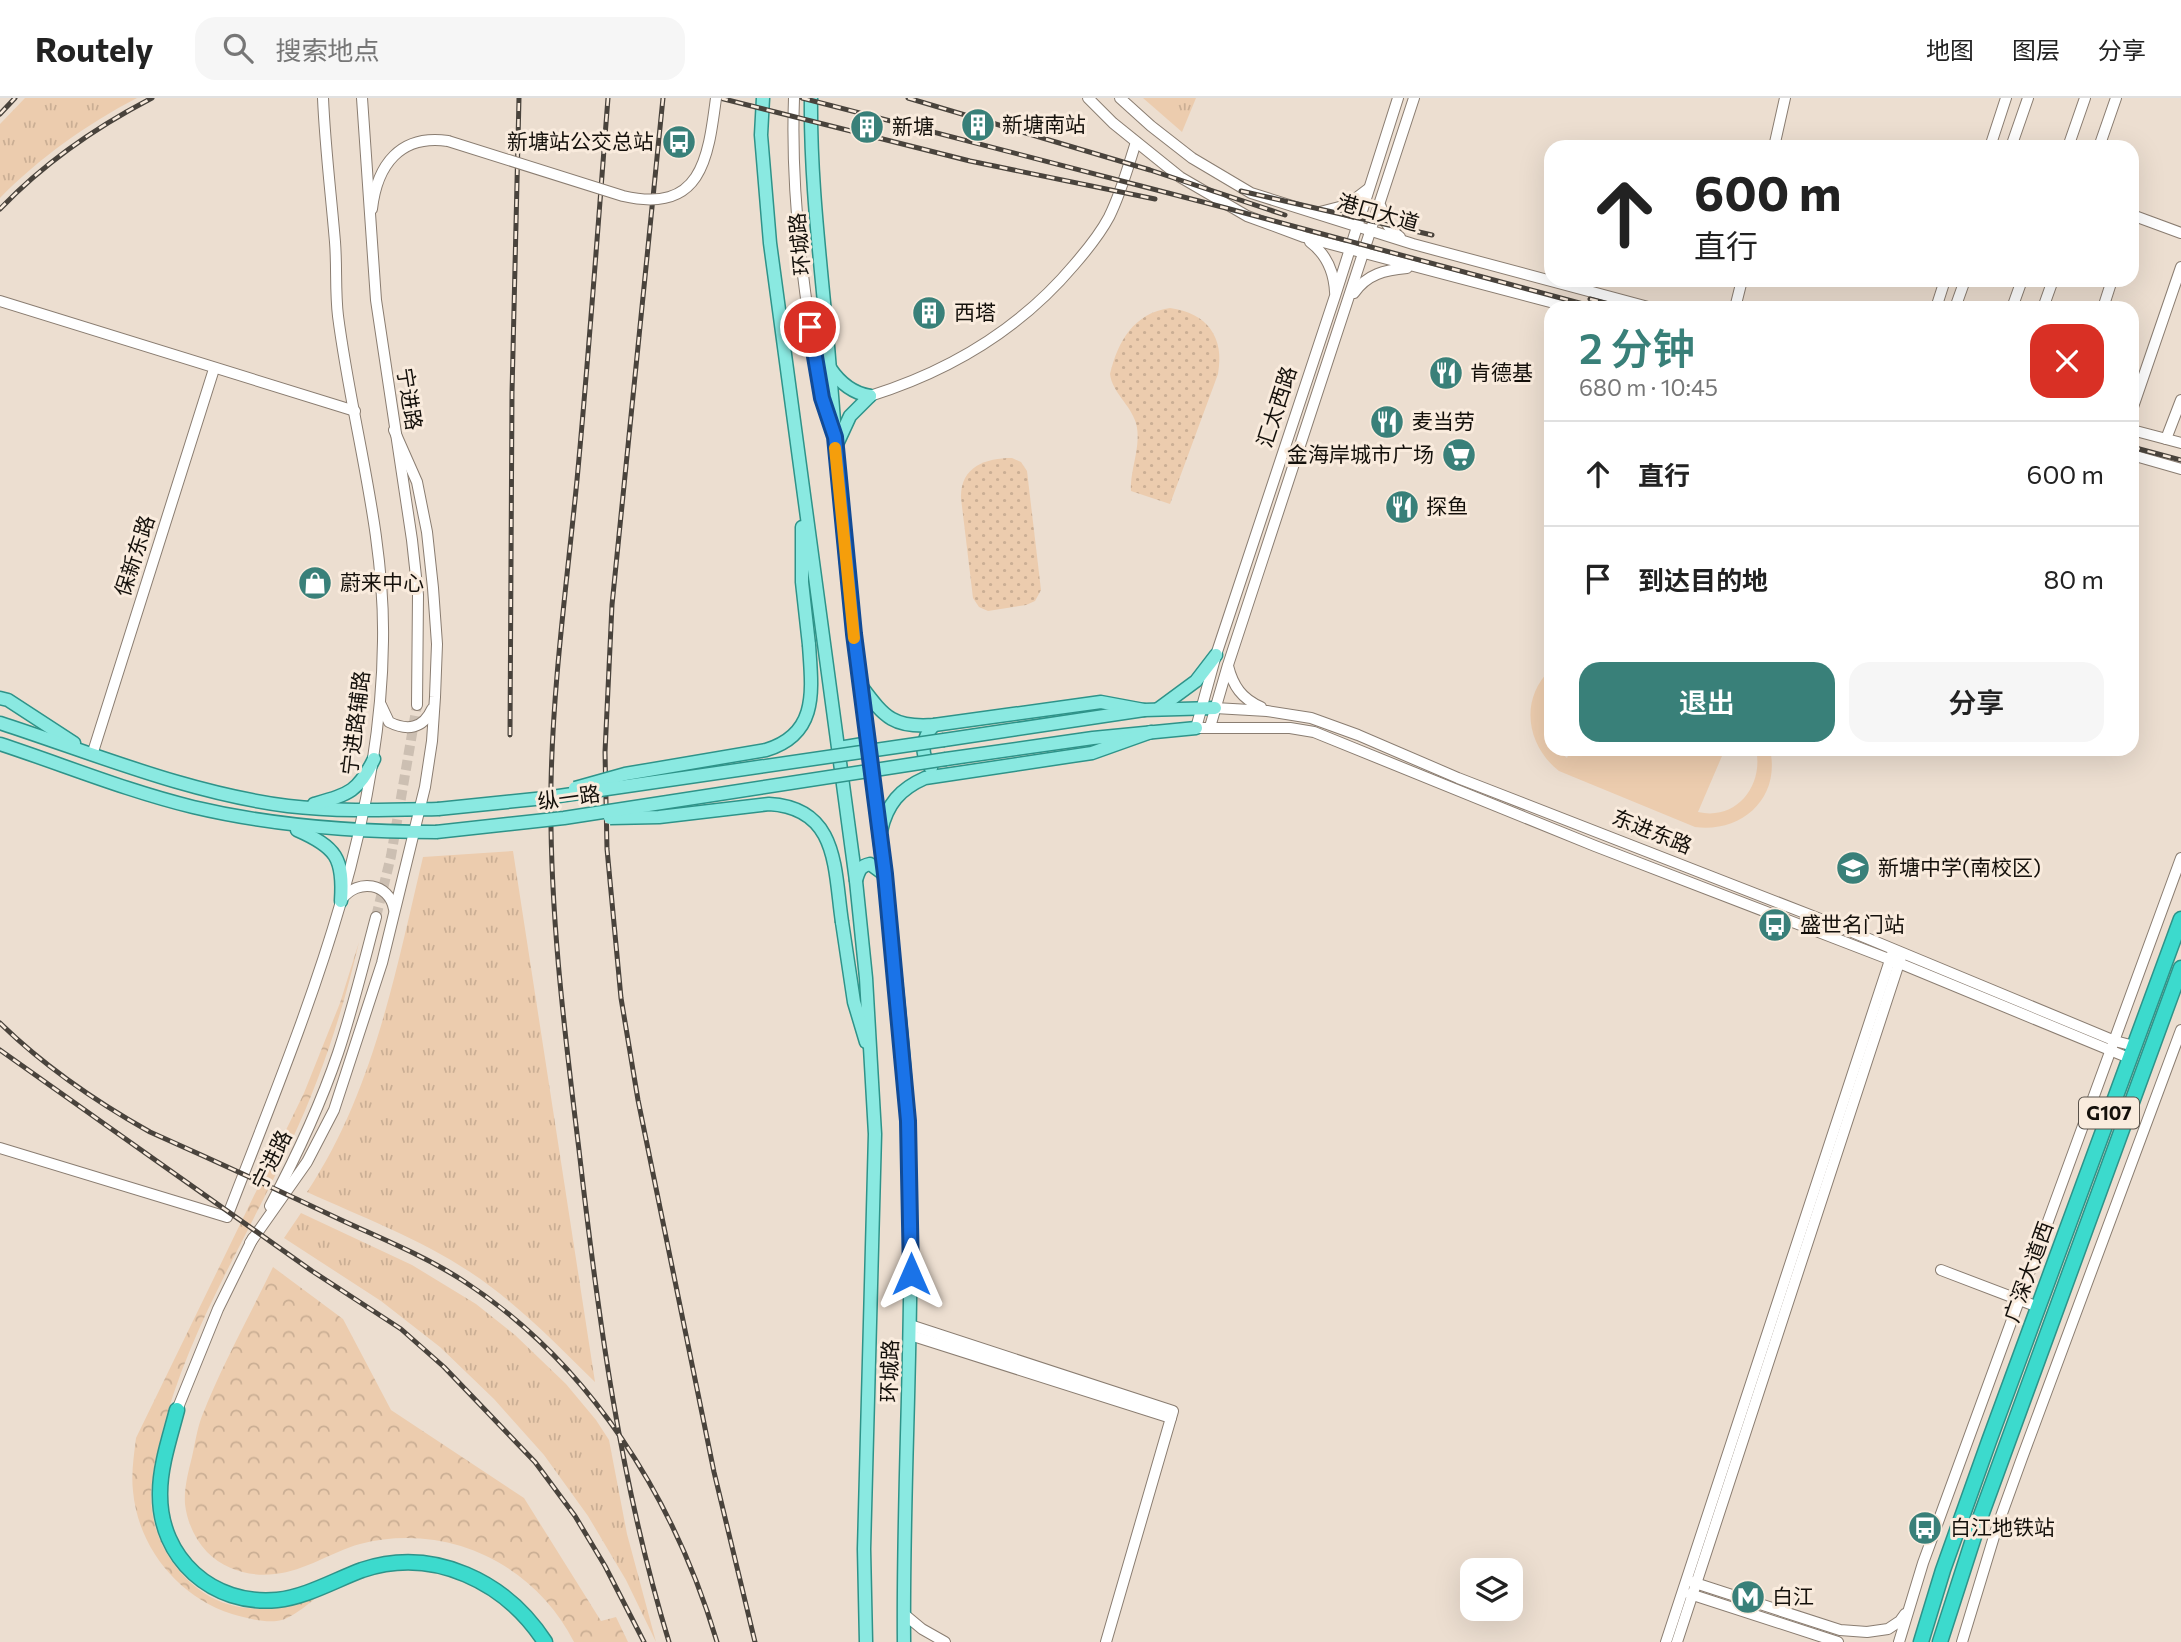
<!DOCTYPE html>
<html lang="zh">
<meta charset="utf-8">
<style>
body{margin:0;font-family:Commissioner,"Noto Sans SC",sans-serif;background:#f6f6f6;color:#222;height:100vh;display:flex;flex-direction:column;font-size:26px;white-space:nowrap}
*{box-sizing:border-box;margin:0}
p{font-size:23px;color:#767676}
.icon{flex:none;width:38px;height:38px;fill:none;stroke:currentColor;stroke-width:2;stroke-linecap:round;stroke-linejoin:round}
.map{position:relative;flex:1;overflow:hidden}
.panel{position:absolute;left:1544px;top:203px;width:595px;height:455px;display:flex;flex-direction:column;background:#fff;border-radius:21px;box-shadow:0 7px 28px #0002}
.panel>*{flex:none}
.top-card{position:absolute;left:1544px;top:42px;width:595px;height:147px;border-radius:21px;box-shadow:0 7px 28px #0002;background:#fff;color:#222;overflow:hidden}
.fabs{position:absolute;left:1460px;top:1460px;display:grid;gap:14px}
.fabs a{display:grid;place-items:center;width:63px;height:63px;border-radius:14px;background:#fff;box-shadow:0 7px 28px #0002;font-size:35px}
.pin{position:absolute;display:grid;place-items:center;width:60px;height:60px;color:#fff;margin:-30px;border:4px solid #fff;border-radius:50%;box-shadow:0 2px 7px #0007}
.me{position:absolute;width:77px;margin:-38px;rotate:0deg;stroke-linejoin:round;filter:drop-shadow(0 0 5px #0008)}
.turn{display:flex;align-items:center;gap:24px;height:147px;padding:0 35px;font-size:32px}
.turn .icon{width:91px;height:91px;stroke-width:2.5}
.turn b{display:block;font-size:49px;line-height:60px}
.round{display:grid;place-items:center;flex:none;width:74px;height:74px;border-radius:21px;background:#f6f6f6}
.summary{display:flex;align-items:center;justify-content:space-between;height:119px;padding:0 35px}
h1{font-size:42px;font-weight:600;line-height:52px;color:#398079}
.action{display:flex;gap:14px;margin-top:auto;padding:14px 35px}
.action a{flex:1;height:80px;border-radius:21px;background:#398079;color:#fff;font-size:28px;font-weight:600;line-height:80px;text-align:center}
.action a+a{background:#f6f6f6;color:#222}
ul{padding:0;list-style:none}
li{display:flex;align-items:center;gap:21px;height:105px;padding:0 35px;border-top:2px solid #e0e0e0}
li div{flex:1}
li b{display:block;font-size:26px}
li em{font-style:normal}
header{display:flex;align-items:center;gap:42px;box-sizing:border-box;height:98px;padding:0 35px;background:#fff;border-bottom:2px solid #e0e0e0}
header strong{font-size:33px}
nav{display:flex;gap:38px;margin-inline-start:auto;font-size:24px}
.search{width:490px;height:63px;background:#f6f6f6;display:flex;align-items:center;gap:18px;box-sizing:border-box;padding:0 24px;border-radius:21px;color:#767676;font-size:26px}
.map>svg:first-child{display:block}
</style>
<header>
<strong>Routely</strong>
<div class="search"><svg class="icon" aria-label="search" viewBox="0 0 24 24"><circle cx="10" cy="10" r="6"/><path d="M15 15l6 6"/></svg>搜索地点</div>
<nav><a>地图</a><a>图层</a><a>分享</a></nav>
</header>
<div class="map">
<svg width="2181" height="1544" viewBox="0 0 2181 1544">
<defs>
<pattern id="grass-tufts" width="24" height="20" patternUnits="userSpaceOnUse" patternTransform="scale(1.75)"><rect width="24" height="20" fill="#ecccae"/><path d="M3 7l-1-3M5 7V3M7 7l1-3M15 17l-1-3M17 17v-4M19 17l1-3" fill="none" stroke="#caae94"/></pattern>
<pattern id="forest-crowns" width="20" height="18" patternUnits="userSpaceOnUse" patternTransform="scale(1.75)"><rect width="20" height="18" fill="#ecccae"/><path d="M2 6a3 3 0 1 1 6 0M12 15a3 3 0 1 1 6 0" fill="none" stroke="#caae94"/></pattern>
<pattern id="garden-dots" width="8" height="8" patternUnits="userSpaceOnUse" patternTransform="scale(1.75)"><rect width="8" height="8" fill="#ecccae"/><path d="M2 2h.1M6 6h.1" fill="none" stroke="#caae94" stroke-width="1.8" stroke-linecap="round"/></pattern>
</defs>
<rect width="100%" height="100%" fill="#ecded0"/>
<g fill="url(#grass-tufts)">
<path d="M 25,0 L 137,0 C 87,26 39,60 0,100 L 0,26 Z"/>
<path d="M 1143,0 L 1196,0 L 1182,34 Z"/>
<path d="M 513,753 L 595,1284 C 555,1245 517,1205 470,1174 C 420,1141 362,1119 307,1094 C 373,995 396,873 423,759 Z"/>
<path d="M 301,1115 L 412,1167 L 476,1206 L 515,1237 L 566,1286 L 596,1322 L 609,1342 L 627,1436 L 656,1544 L 626,1482 L 588,1418 L 544,1357 L 494,1301 L 440,1249 L 381,1203 L 284,1140 Z"/>
</g>
<g fill="url(#forest-crowns)">
<path d="M 359,844 C 343,913 321,980 291,1044 C 246,1143 187,1233 161,1339 C 155,1363 149,1388 152,1412 C 156,1445 176,1476 204,1495 C 239,1518 283,1513 320,1497 C 309,1505 297,1516 285,1521 C 270,1527 246,1520 232,1516 C 178,1499 138,1449 133,1393 C 131,1375 134,1357 136,1340 L 304,995 L 340,905 Z"/>
<path d="M 273,1169 L 343,1221 L 391,1312 L 524,1400 L 601,1523 L 616,1519 L 628,1544 L 574,1544 C 534,1465 446,1424 360,1446 C 331,1454 305,1473 275,1476 C 250,1479 225,1472 207,1454 C 195,1441 187,1424 185,1406 C 184,1390 188,1375 192,1359 C 195,1346 197,1331 202,1318 C 221,1269 250,1217 273,1169 Z"/>
</g>
<g fill="url(#garden-dots)">
<path d="M 1170,210 C 1207,215 1225,239 1218,276 L 1170,406 L 1131,393 C 1130,370 1142,348 1136,325 C 1130,306 1112,294 1110,276 C 1118,243 1134,215 1170,210 Z"/>
<path d="M 1012,360 L 1021,364 L 1027,373 L 1041,492 L 1035,503 L 1026,507 L 988,513 L 979,509 L 973,500 L 961,400 C 960,369 985,360 1012,360 Z"/>
</g>
<path fill="#ecccae" d="M 1550,572 L 1550,595 L 1544,617 L 1550,651 L 1556,651 L 1567,660 L 1571,651 L 1725,651 L 1698,714 C 1737,723 1764,687 1756,651 L 1770,651 C 1781,700 1742,735 1695,729 L 1559,673 C 1527,648 1519,602 1550,572 Z"/>
<g fill="none" stroke-linecap="round" stroke-linejoin="round">
<path stroke="#ccbfb2" stroke-width="10" stroke-dasharray="10 5" stroke-linecap="butt" d="M 376,819 L 391,758 L 417,607"/>
<g stroke="#8a7d71" stroke-width="12">
<g id="minor">
<path d="M 362,0 L 376,202 L 412,442 L 418,497 L 417,607"/>
<path d="M 794,0 C 791,79 799,157 811,235 C 816,267 820,298 831,329"/>
<path d="M 1088,0 L 1113,25 L 1180,79 L 1247,118 L 1304,139 L 1573,210"/>
<path d="M 1120,0 L 1151,28 L 1192,60 L 1251,95 L 1413,146 L 1652,210"/>
<path d="M 1398,0 L 1335,198 L 1216,557 L 1196,630 L 1290,630 L 1314,634 L 1595,748 L 1899,865 L 2129,960"/>
<path d="M 1774,49 L 1785,0"/>
<path d="M 1990,49 L 2006,0"/>
<path d="M 2011,49 L 2028,0"/>
<path d="M 2068,49 L 2085,0"/>
<path d="M 2099,49 L 2116,0"/>
<path d="M 1381,109 C 1382,122 1389,131 1400,139"/>
<path d="M 372,111 C 377,67 400,36 448,43"/>
<path d="M 1316,115 L 1347,107 L 1368,91"/>
<path d="M 2132,117 L 2181,135"/>
<path d="M 1310,144 C 1326,156 1334,174 1335,194"/>
<path d="M 1354,195 C 1367,176 1385,172 1407,170"/>
<path d="M 0,203 L 355,313"/>
<path d="M 1735,210 L 1742,182"/>
<path d="M 1936,210 L 1945,182"/>
<path d="M 1955,210 L 1965,182"/>
<path d="M 2012,210 L 2022,182"/>
<path d="M 2043,210 L 2053,182"/>
<path d="M 2103,210 L 2112,182"/>
<path d="M 870,298 C 950,273 1020,231 1074,167 C 1087,152 1100,136 1109,119 C 1121,95 1128,69 1136,44"/>
<path d="M 2132,312 L 2181,169"/>
<path d="M 2132,332 L 2181,345"/>
<path d="M 2166,341 L 2181,302"/>
<path d="M 2132,357 L 2181,371"/>
<path d="M 1228,568 C 1233,588 1242,601 1261,609"/>
<path d="M 381,607 L 389,624 C 407,633 423,631 432,611"/>
<path d="M 1215,610 L 1267,613 L 1311,620 L 1358,637 L 1458,680 L 1828,824 L 2115,943 L 2134,948"/>
<path d="M 1210,629 L 1228,567 L 1414,0"/>
<path d="M 92,657 L 214,271"/>
<path d="M 342,801 C 358,780 389,785 394,811"/>
<path d="M 0,1050 L 227,1119 C 298,934 381,745 383,543 C 385,433 352,327 338,218 C 335,193 337,169 335,144 C 331,96 325,48 323,0"/>
<path d="M 270,1108 C 296,1059 320,1008 338,955 C 353,910 364,864 376,819"/>
<path d="M 250,1145 L 307,1064 L 334,1012 L 382,865 L 425,689 L 432,643 L 435,599 L 437,546 L 433,490 L 427,434 L 417,384 L 394,332"/>
<path d="M 1941,1172 L 2038,1209"/>
<path d="M 910,1227 L 1173,1313 L 1106,1544"/>
<path d="M 910,1237 L 1171,1320"/>
<path d="M 177,1312 L 218,1211 L 253,1140"/>
<path d="M 1692,1484 L 1840,1532 L 1867,1534 L 1888,1531 L 1900,1523 L 1905,1516"/>
<path d="M 1690,1496 L 1838,1544"/>
<path d="M 904,1516 L 922,1531 L 945,1544"/>
<path d="M 1666,1544 L 1892,856"/>
<path d="M 1677,1544 L 1901,859"/>
<path d="M 1899,1544 L 1923,1465 L 2181,760"/>
<path d="M 1962,1544 L 1996,1432 L 2022,1360 L 2181,932"/>
</g>
</g>
<g stroke="#2e9389" stroke-width="15">
<g id="major">
<path d="M 763,0 L 761,37 L 770,145 L 856,783 L 866,880 L 875,1036 L 864,1451 L 866,1544"/>
<path d="M 811,0 C 810,83 821,166 828,248 C 836,344 842,440 854,535 C 870,672 890,808 902,945 C 921,1144 902,1344 904,1544"/>
<path d="M 830,270 C 840,285 852,295 870,298"/>
<path d="M 838,344 L 850,318 L 870,298"/>
<path d="M 802,429 L 802,484 L 809,547"/>
<path d="M 862,589 C 885,620 894,630 934,627 L 1101,604 L 1144,612"/>
<path d="M 0,600 L 8,602 L 74,645"/>
<path d="M 1158,611 L 1196,583 L 1216,557"/>
<path d="M 0,625 C 95,656 188,695 288,708 C 338,714 389,712 438,711"/>
<path d="M 944,642 L 1144,612 L 1215,610"/>
<path d="M 0,646 C 64,667 127,693 193,709 C 273,728 354,734 436,734"/>
<path d="M 839,650 L 869,645"/>
<path d="M 946,661 L 1093,640 L 1196,630"/>
<path d="M 931,670 C 920,656 921,641 934,627"/>
<path d="M 314,706 C 349,696 358,694 374,661"/>
<path d="M 297,732 C 336,749 344,760 341,803"/>
<path d="M 881,733 C 887,706 900,691 925,680 L 1092,655 L 1151,634"/>
<path d="M 856,782 C 859,773 860,768 870,766 L 885,777"/>
<path d="M 842,824 L 854,904 L 866,944"/>
</g>
</g>
<g stroke="#2e9389" stroke-width="17">
<g id="highway">
<path d="M 177,1312 C 170,1339 160,1368 160,1395 C 159,1461 213,1508 277,1502 C 306,1499 335,1482 362,1472 C 434,1448 506,1484 545,1544"/>
<path d="M 1921,1544 L 1943,1472 L 1989,1343 L 2181,821"/>
<path d="M 1940,1544 L 1979,1423 L 2181,870"/>
</g>
</g>
<use href="#minor" stroke="#fff" stroke-width="10"/>
<use href="#major" stroke="#8ae9e1" stroke-width="12"/>
<use href="#highway" stroke="#3cdacd" stroke-width="14"/>
<g stroke="#49433c" stroke-width="5">
<g id="rail">
<path d="M 608,0 C 598,127 589,255 577,382 C 567,484 553,584 551,686 C 549,809 564,930 579,1052 C 598,1218 620,1384 669,1544"/>
<path d="M 663,0 L 612,507 L 605,654 L 607,751 L 621,900 L 638,1002 L 714,1374 L 755,1544"/>
<path d="M 720,0 L 970,63 L 1155,101"/>
<path d="M 802,0 L 1226,110 L 1598,210"/>
<path d="M 908,0 L 1150,72 L 1285,117"/>
<path d="M 0,16 L 15,0"/>
<path d="M 1241,93 L 1432,137"/>
<path d="M 0,111 C 44,65 96,29 152,0"/>
<path d="M 1590,201 L 1624,210"/>
<path d="M 2132,349 L 2181,362"/>
<path d="M 510,637 L 512,295 L 519,0"/>
<path d="M 0,925 C 45,969 95,1003 150,1034 C 213,1062 276,1091 339,1121 C 380,1140 423,1157 462,1182 C 590,1265 674,1400 717,1544"/>
<path d="M 0,952 L 312,1173 L 401,1231 L 444,1269 L 535,1364 L 575,1418 L 605,1468 L 644,1544"/>
</g>
</g>
<use href="#rail" stroke="#f9ebdd" stroke-width="2.5" stroke-dasharray="8" stroke-linecap="butt"/>
<g stroke="#8a7d71" stroke-width="12" stroke-linecap="butt">
<path id="minor-bridge" d="M 448,43 L 623,98 C 701,116 708,62 716,0"/>
</g>
<g stroke="#2e9389" stroke-width="15" stroke-linecap="butt">
<g id="major-bridge">
<path d="M 575,690 L 625,676 L 766,652 C 819,636 812,592 809,547"/>
<path d="M 438,711 L 545,700 L 944,642"/>
<path d="M 610,720 L 659,719 L 769,706 C 839,710 834,771 842,824"/>
<path d="M 436,734 L 564,720 L 946,661"/>
</g>
</g>
<use href="#minor-bridge" stroke="#fff" stroke-width="10"/>
<use href="#major-bridge" stroke="#8ae9e1" stroke-width="12"/>
</g>
<g fill="none" stroke-linecap="round" stroke-linejoin="round">
<g stroke="#114b97" stroke-width="18">
<path id="route" d="M 810,229 L 822,300 L 835,339 L 854,536 L 885,776 L 908,1023 L 911,1176"/>
</g>
<use href="#route" stroke="#1a73e8" stroke-width="12"/>
<path stroke="#f59e0b" stroke-width="12" d="M 835,350 L 854,540"/>
</g>
<defs>
<g id="building-disc" transform="scale(1.75)"><circle r="9.5" fill="#398079" stroke="#f9ebdd"/><path d="M-4-6H4V6H1V3H-1V6H-4ZM-2.5-4.3h1.7v1.8h-1.7ZM.8-4.3h1.7v1.8H.8ZM-2.5-1h1.7V.8h-1.7ZM.8-1h1.7V.8H.8Z" fill="#fff"/></g>
<g id="bus-disc" transform="scale(1.75)"><circle r="9.5" fill="#398079" stroke="#f9ebdd"/><path d="M-5-6H5V4H4V6H2V4H-2V6H-4V4H-5ZM-3.5-4V0h7V-4ZM-3.5 1.2v1.5H-2V1.2ZM2 1.2v1.5H3.5V1.2Z" fill="#fff"/></g>
<g id="restaurant-disc" transform="scale(1.75)"><circle r="9.5" fill="#398079" stroke="#f9ebdd"/><path d="M-5-6h1v4h1v-4h1v4h1v-4h1v5L-1.5 .5V6h-2V.5L-5-1ZM5-6V6H3V1.5H1.5Q1.5-4 5-6Z" fill="#fff"/></g>
<g id="supermarket-disc" transform="scale(1.75)"><circle r="9.5" fill="#398079" stroke="#f9ebdd"/><path d="M-6-5.5h2.5l.6 2H6L4.5 2H-2.5L-4.4-4H-6ZM-1.5 3.2a1.3 1.3 0 1 0 .1 0ZM3 3.2a1.3 1.3 0 1 0 .1 0Z" fill="#fff"/></g>
<g id="shop-disc" transform="scale(1.75)"><circle r="9.5" fill="#398079" stroke="#f9ebdd"/><path d="M-5-2.5h2.3a2.7 3.5 0 0 1 5.4 0H5L5.5 6h-11ZM-1.5-2.5h3a1.5 2.3 0 0 0-3 0Z" fill="#fff"/></g>
<g id="school-disc" transform="scale(1.75)"><circle r="9.5" fill="#398079" stroke="#f9ebdd"/><path d="M0-5L7-2L0 1L-7-2ZM-4 1L0 2.5L4 1V4Q0 6-4 4Z" fill="#fff"/></g>
<g id="metro-disc" transform="scale(1.75)"><circle r="9.5" fill="#398079" stroke="#f9ebdd"/><path d="M-5.5 5V-5H-3L0 0L3-5H5.5V5H3V-.5L0 4L-3-.5V5Z" fill="#fff"/></g>
</defs>
<g fill-rule="evenodd">
<use href="#building-disc" x="978" y="27"/>
<use href="#building-disc" x="867" y="29"/>
<use href="#bus-disc" x="679" y="44"/>
<use href="#building-disc" x="929" y="215"/>
<use href="#restaurant-disc" x="1446" y="275"/>
<use href="#restaurant-disc" x="1387" y="324"/>
<use href="#supermarket-disc" x="1459" y="357"/>
<use href="#restaurant-disc" x="1402" y="409"/>
<use href="#shop-disc" x="315" y="485"/>
<use href="#school-disc" x="1853" y="770"/>
<use href="#bus-disc" x="1775" y="827"/>
<use href="#bus-disc" x="1925" y="1430"/>
<use href="#metro-disc" x="1748" y="1499"/>
</g>
<g text-anchor="middle" stroke-width="6" stroke-linejoin="round" paint-order="stroke">
<rect fill="#f9ebdd" stroke="#59524a" stroke-width="2" x="2079" y="999.5" width="60" height="31" rx="5"/>
<g font-size="19" font-weight="bold" fill="#14100b">
<text x="2109" y="1022">G107</text>
</g>
<g font-size="21" fill="#14100b" stroke="#f9ebdd" text-anchor="start">
<text x="1002" y="34">新塘南站</text>
<text x="892" y="36">新塘</text>
<text x="654" y="51" text-anchor="end">新塘站公交总站</text>
<text x="954" y="222">西塔</text>
<text x="1470" y="282">肯德基</text>
<text x="1412" y="331">麦当劳</text>
<text x="1434" y="364" text-anchor="end">金海岸城市广场</text>
<text x="1426" y="416">探鱼</text>
<text x="340" y="492">蔚来中心</text>
<text x="1878" y="777">新塘中学(南校区)</text>
<text x="1800" y="834">盛世名门站</text>
<text x="1950" y="1437">白江地铁站</text>
<text x="1772" y="1506">白江</text>
</g>
<g font-size="21" fill="#14100b" stroke="#f9ebdd">
<text transform="translate(1378 115) rotate(16)" y="7">港口大道</text>
<text transform="translate(800 146) rotate(-95)" y="7">环城路</text>
<text transform="translate(409 301) rotate(81)" y="7">宁进路</text>
<text transform="translate(1277 309) rotate(-72)" y="7">汇太西路</text>
<text transform="translate(135 458) rotate(-72)" y="7">保新东路</text>
<text transform="translate(356 625) rotate(-83)" y="7">宁进路辅路</text>
<text transform="translate(569 700) rotate(-8)" y="7">纵一路</text>
<text transform="translate(1652 734) rotate(22)" y="7">东进东路</text>
<text transform="translate(272 1062) rotate(-64)" y="7">宁进路</text>
<text transform="translate(2029 1174) rotate(-70)" y="7">广深大道西</text>
<text transform="translate(890 1273) rotate(-88)" y="7">环城路</text>
</g>
</g>
</svg>
<div class="fabs">
<a><svg class="icon" aria-label="layers" viewBox="0 0 24 24"><path d="M12 4l9 5-9 5-9-5zM3 14l9 5 9-5"/></svg></a>
</div>
<div class="pin" style="left:810px;top:229px;background:#d93025"><svg class="icon" aria-label="arrive" viewBox="0 0 24 24"><path d="M6 21V4h12l-3 4 3 4H6"/></svg></div>
<svg class="me" style="left:911px;top:1176px" viewBox="-20 -20 40 40"><path d="M0-17L14 15 0 8-14 15z" fill="#1a73e8" stroke="#fff" stroke-width="4"/></svg>
<div class="top-card">
<div class="turn"><svg class="icon" aria-label="ahead" viewBox="0 0 24 24"><path d="M12 20V5M6 11l6-6 6 6"/></svg><div><b>600 m</b>直行</div></div>
</div>
<section class="panel">
<div class="summary"><div><h1>2 分钟</h1><p>680 m · 10:45</p></div><a class="round" style="background:#d93025;color:#fff"><svg class="icon" aria-label="close" viewBox="0 0 24 24"><path d="M6 6l12 12M18 6L6 18"/></svg></a></div>
<ul>
<li><svg class="icon" aria-label="ahead" viewBox="0 0 24 24"><path d="M12 20V5M6 11l6-6 6 6"/></svg><div><b>直行</b></div><em>600 m</em></li>
<li><svg class="icon" aria-label="arrive" viewBox="0 0 24 24"><path d="M6 21V4h12l-3 4 3 4H6"/></svg><div><b>到达目的地</b></div><em>80 m</em></li>
</ul>
<div class="action"><a>退出</a><a>分享</a></div>
</section>
</div>
